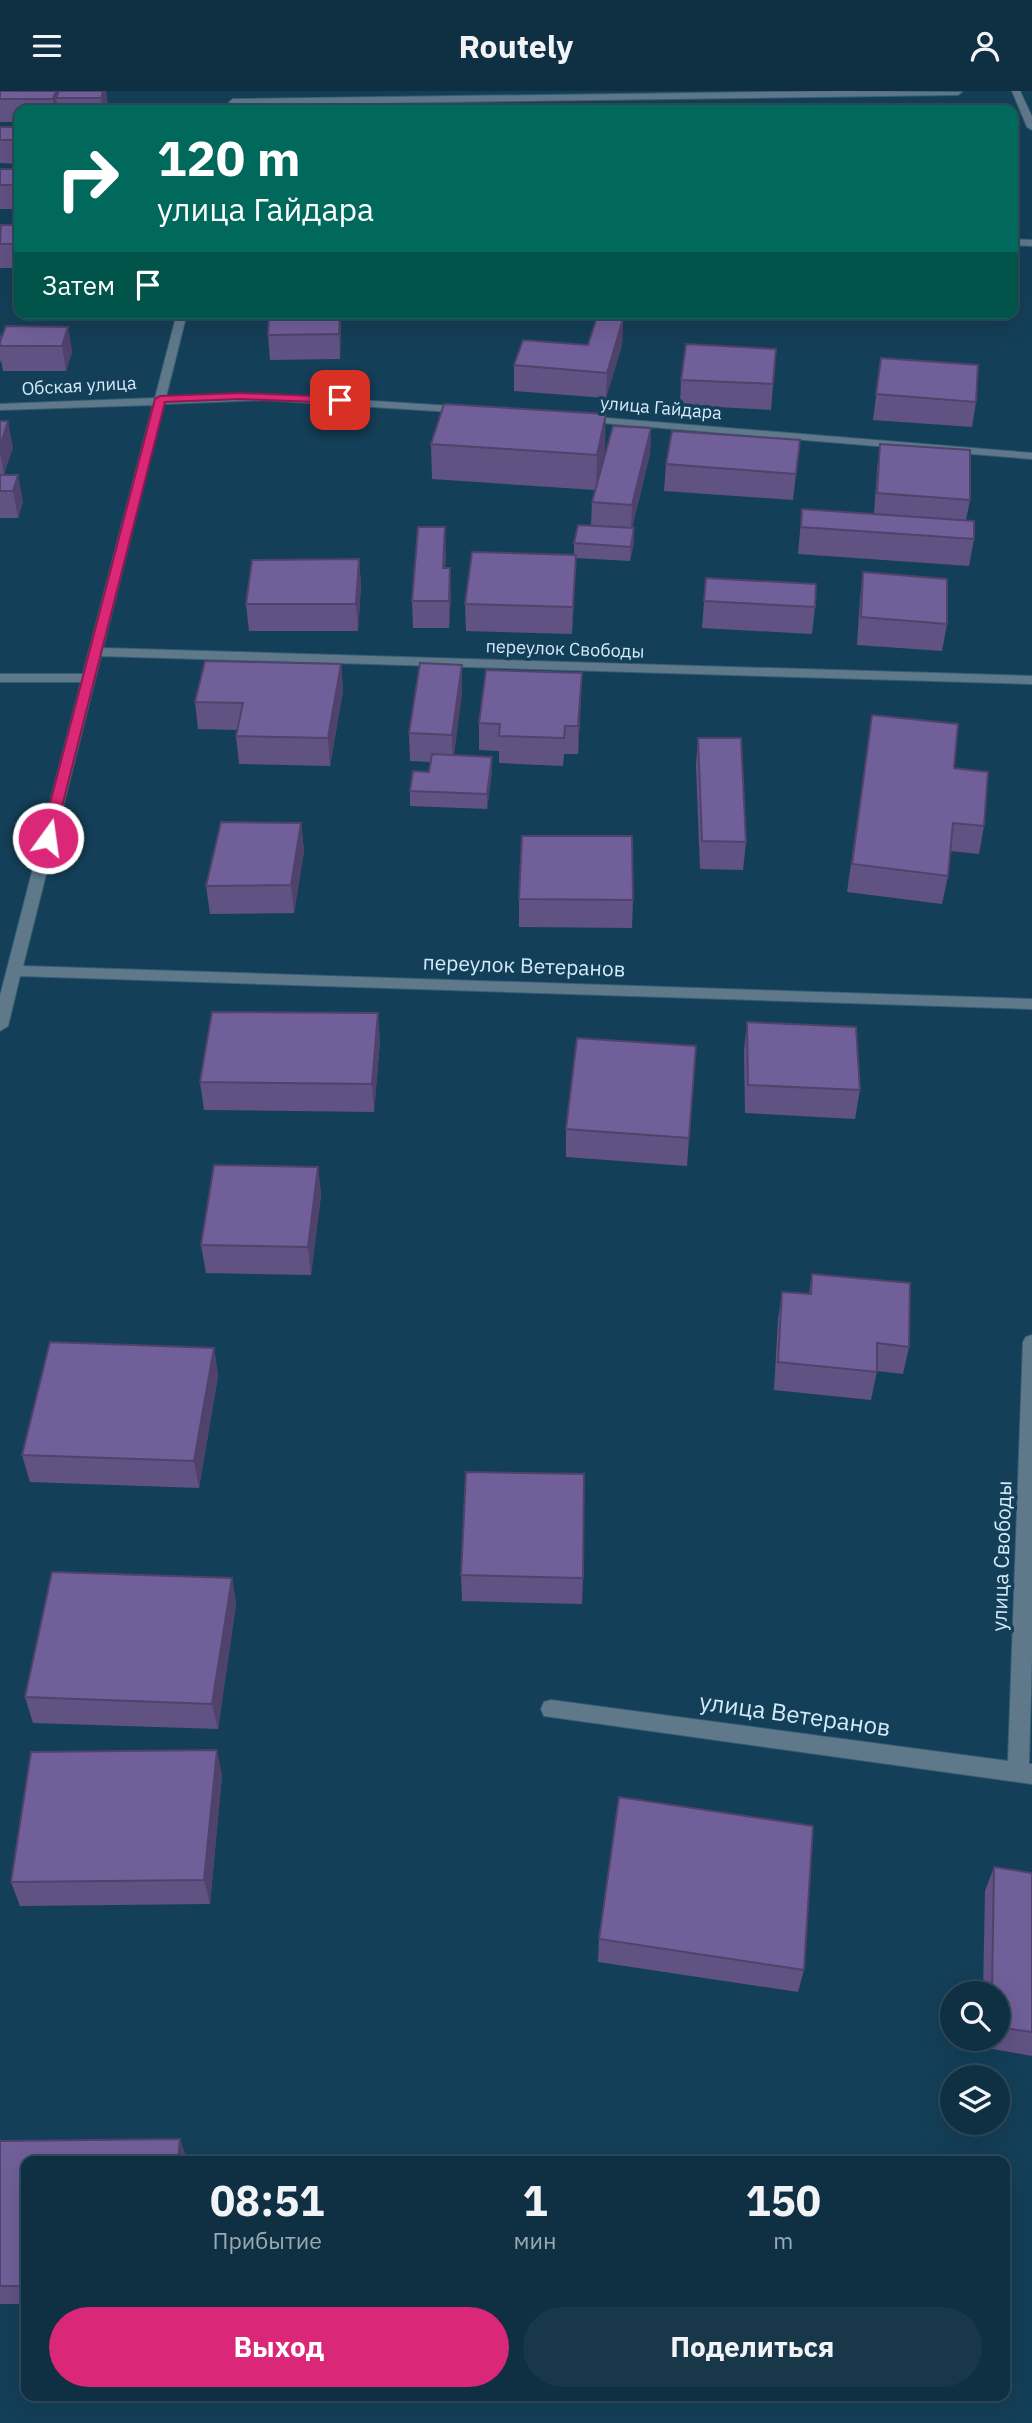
<!DOCTYPE html>
<html lang="ru">
<meta charset="utf-8">
<style>
body{margin:0;font-family:"IBM Plex Sans",sans-serif;background:#183749;color:#f1f3f6;height:100vh;display:flex;flex-direction:column;font-size:26px;white-space:nowrap}
*{box-sizing:border-box;margin:0}
p{font-size:23px;color:#9ba9b2}
.icon{flex:none;width:38px;height:38px;fill:none;stroke:currentColor;stroke-width:2;stroke-linecap:round;stroke-linejoin:round}
.map{position:relative;flex:1;overflow:hidden}
.panel{position:absolute;left:21px;top:2065px;width:989px;height:245px;display:flex;flex-direction:column;background:#0f2f42;border-radius:14px;box-shadow:0 7px 28px #0002,0 0 0 2px #2f4a5b}
.panel>*{flex:none}
.guide{position:absolute;left:14px;top:14px;width:1004px;height:214px;border-radius:14px;box-shadow:0 7px 28px #0002,0 0 0 2px #2f4a5b;background:#00695c;color:#fff;overflow:hidden}
.fabs{position:absolute;left:940px;top:1890px;display:grid;gap:14px}
.fabs a{display:grid;place-items:center;width:70px;height:70px;border-radius:50%;background:#0f2f42;box-shadow:0 7px 28px #0002,0 0 0 2px #2f4a5b;font-size:35px}
.pin{position:absolute;display:grid;place-items:center;width:60px;height:60px;color:#fff;margin:-30px;border-radius:14px;box-shadow:0 4px 10px #0006}
.me{position:absolute;width:77px;margin:-38px;rotate:14deg;stroke-linejoin:round;filter:drop-shadow(0 0 5px #0008)}
.turn{display:flex;align-items:center;gap:24px;height:147px;padding:0 28px;font-size:32px}
.turn .icon{width:91px;height:91px;stroke-width:2.5}
.turn b{display:block;font-size:49px;line-height:60px}
.then{display:flex;align-items:center;height:66px;padding:0 28px;background:#0003;gap:14px;font-size:26px}
.eta{display:flex;justify-content:space-evenly;align-items:center;height:119px;text-align:center}
.eta b{font-size:42px;font-weight:800;line-height:49px}
.button{display:flex;gap:14px;margin-top:auto;padding:14px 28px}
.button a{flex:1;height:80px;border-radius:42px;background:#db2777;color:#fff;font-size:28px;font-weight:800;line-height:80px;text-align:center}
.button a+a{background:#183749;color:#f1f3f6}
header{display:flex;justify-content:space-between;align-items:center;height:91px;padding:0 28px;background:#0f2f42;font-size:32px;font-weight:800}
.map>svg:first-child{display:block}
</style>
<header><svg class="icon" aria-label="menu" viewBox="0 0 24 24"><path d="M4 6h16M4 12h16M4 18h16"/></svg>Routely<svg class="icon" aria-label="person" viewBox="0 0 24 24"><circle cx="12" cy="8" r="4"/><path d="M4 21q1-7 8-7t8 7"/></svg></header>
<div class="map">
<svg width="1032" height="2332" viewBox="0 0 1032 2332">
<rect width="100%" height="100%" fill="#143f58"/>
<g fill="none" stroke-linecap="round" stroke-linejoin="round">
<g stroke="#365e75" stroke-width="2">
<g id="minor">
<path d="M 840,0 L 962,1 L 958,4 L 233,14 L 229,11 L 233,8 Z"/>
<path d="M 1012,0 L 1020,0 L 1032,26 L 1032,39 L 1027,36 Z"/>
<path d="M 1013,148 L 1032,149 L 1032,155 L 1013,154 Z"/>
<path d="M 177,222 L 187,222 L 166,306 L 264,303 L 467,316 L 473,319 L 467,322 L 264,309 L 164,313 L 103,557 L 1032,585 L 1032,593 L 101,565 L 23,875 L 1032,908 L 1032,918 L 20,885 L 8,935 L 0,940 L 0,905 L 81,591 L 0,591 L 0,583 L 83,583 L 153,314 L 0,319 L 0,313 L 155,307 Z"/>
<path d="M 582,325 L 1032,362 L 1032,368 L 578,330 L 578,326 Z"/>
<path d="M 1032,1244 L 1032,1566 L 1029,1673 L 1032,1673 L 1032,1693 L 544,1625 L 541,1618 L 544,1611 L 551,1609 L 1008,1670 L 1023,1251 L 1026,1246 Z"/>
</g>
</g>
<use href="#minor" fill="#5f798b" fill-rule="evenodd"/>
</g>
<g fill="#615284">
<path d="M 0,0 L 106,0 L 108,17 L 107,19 L 19,19 L 19,31 L 0,31 Z"/>
<path d="M 0,36 L 19,36 L 19,73 L 0,72 Z"/>
<rect x="0" y="78" width="19" height="40"/>
<path d="M 19,134 L 19,177 L 0,177 L 0,136 Z"/>
<path d="M 27,222 L 92,222 L 91,229 L 28,229 Z"/>
<path d="M 269,222 L 340,222 L 341,240 L 340,268 L 270,269 L 268,244 Z"/>
<path d="M 901,222 L 964,222 L 963,227 Z"/>
<path d="M 623,228 L 622,254 L 606,307 L 514,300 L 514,274 L 588,254 Z"/>
<path d="M 68,236 L 72,261 L 66,280 L 3,280 L 1,269 L 0,272 L 0,240 L 1,248 Z"/>
<path d="M 776,258 L 771,319 L 680,314 L 681,289 Z"/>
<path d="M 881,267 L 976,311 L 972,336 L 873,329 Z"/>
<path d="M 0,330 L 13,356 L 4,383 L 0,383 Z"/>
<path d="M 651,337 L 650,363 L 632,437 L 634,452 L 630,470 L 576,467 L 572,543 L 466,540 L 465,513 L 574,464 L 574,452 L 591,435 L 592,411 L 595,399 L 432,388 L 431,353 L 605,358 L 600,382 Z"/>
<path d="M 800,349 L 793,409 L 664,400 L 666,373 Z"/>
<path d="M 880,353 L 970,409 L 966,429 L 974,448 L 969,475 L 798,463 L 802,418 L 874,423 L 877,379 Z"/>
<path d="M 0,384 L 23,410 L 18,427 L 0,427 Z"/>
<path d="M 446,463 L 445,477 L 451,504 L 449,537 L 413,537 L 412,510 Z"/>
<path d="M 359,468 L 361,495 L 358,540 L 249,540 L 246,513 Z"/>
<path d="M 863,481 L 947,533 L 942,560 L 857,554 L 860,508 Z"/>
<path d="M 706,487 L 815,516 L 812,543 L 702,537 Z"/>
<path d="M 341,573 L 343,600 L 330,675 L 239,673 L 236,645 L 237,639 L 198,638 L 195,611 Z"/>
<path d="M 462,601 L 454,664 L 492,666 L 492,680 L 487,718 L 410,715 L 410,700 L 429,681 L 431,671 L 410,670 L 409,642 Z"/>
<path d="M 581,609 L 578,663 L 564,663 L 563,675 L 499,672 L 499,660 L 479,659 L 479,632 Z"/>
<path d="M 872,624 L 954,677 L 984,735 L 979,763 L 950,760 L 948,785 L 942,813 L 847,801 Z"/>
<path d="M 698,647 L 746,751 L 743,779 L 700,778 L 696,674 Z"/>
<path d="M 301,732 L 304,760 L 294,822 L 210,823 L 206,795 Z"/>
<path d="M 519,808 L 633,809 L 632,837 L 519,836 Z"/>
<path d="M 747,931 L 860,999 L 855,1028 L 745,1022 L 744,960 Z"/>
<path d="M 380,950 L 374,1021 L 204,1019 L 200,991 Z"/>
<path d="M 566,1038 L 689,1047 L 687,1075 L 566,1066 Z"/>
<path d="M 318,1076 L 321,1104 L 311,1184 L 206,1182 L 201,1154 Z"/>
<path d="M 812,1183 L 909,1256 L 903,1283 L 877,1280 L 871,1309 L 774,1299 L 778,1229 L 782,1201 L 809,1203 Z"/>
<path d="M 214,1257 L 218,1285 L 199,1397 L 30,1391 L 22,1364 Z"/>
<path d="M 461,1484 L 583,1487 L 582,1513 L 462,1510 Z"/>
<path d="M 232,1487 L 236,1513 L 218,1638 L 33,1632 L 25,1606 Z"/>
<path d="M 222,1684 L 210,1813 L 20,1815 L 11,1791 Z"/>
<path d="M 994,1776 L 1032,1782 L 1032,1965 L 982,1956 L 982,1948 L 998,1948 L 998,1902 L 983,1902 L 985,1800 Z"/>
<path d="M 599,1848 L 804,1879 L 798,1901 L 598,1871 Z"/>
<path d="M 180,2048 L 187,2070 L 26,2070 L 26,2213 L 0,2213 L 0,2050 Z"/>
</g>
<g fill="#4f426b">
<path d="M 56,0 L 59,0 L 56,7 L 58,19 L 54,19 L 53,8 Z"/>
<path d="M 103,0 L 106,0 L 108,17 L 107,19 L 102,19 L 101,7 Z"/>
<path d="M 340,222 L 341,240 L 340,268 L 339,243 Z"/>
<path d="M 623,228 L 622,254 L 606,307 L 607,282 Z"/>
<path d="M 68,236 L 72,261 L 66,280 L 62,255 Z"/>
<path d="M 606,323 L 605,358 L 596,399 L 597,364 Z"/>
<path d="M 8,330 L 13,356 L 4,383 L 0,361 L 0,355 Z"/>
<path d="M 651,337 L 650,363 L 631,440 L 632,414 Z"/>
<path d="M 18,384 L 23,410 L 18,427 L 13,400 Z"/>
<path d="M 445,436 L 446,463 L 443,504 L 443,477 Z"/>
<path d="M 634,437 L 634,452 L 630,470 L 631,456 Z"/>
<path d="M 576,464 L 575,491 L 572,543 L 573,516 Z"/>
<path d="M 359,468 L 361,495 L 358,540 L 356,513 Z"/>
<path d="M 450,477 L 451,504 L 449,537 L 449,510 Z"/>
<path d="M 341,573 L 343,600 L 330,675 L 328,647 Z"/>
<path d="M 462,574 L 462,601 L 453,671 L 452,644 Z"/>
<path d="M 582,582 L 581,609 L 578,663 L 578,635 Z"/>
<path d="M 492,666 L 492,680 L 487,718 L 487,703 Z"/>
<path d="M 301,732 L 304,760 L 294,822 L 291,794 Z"/>
<path d="M 378,922 L 380,950 L 374,1021 L 372,993 Z"/>
<path d="M 318,1076 L 321,1104 L 311,1184 L 308,1156 Z"/>
<path d="M 214,1257 L 218,1285 L 199,1397 L 194,1370 Z"/>
<path d="M 232,1487 L 236,1513 L 218,1638 L 212,1613 Z"/>
<path d="M 217,1659 L 222,1684 L 210,1813 L 204,1789 Z"/>
<path d="M 180,2048 L 187,2069 L 187,2070 L 178,2070 Z"/>
</g>
<g fill="#715f99" stroke="#4f426b" stroke-width="2">
<path d="M 0,0 L 56,0 L 53,8 L 0,8 Z"/>
<path d="M 59,0 L 103,0 L 101,7 L 56,7 Z"/>
<rect x="0" y="36" width="19" height="13"/>
<rect x="0" y="78" width="19" height="16"/>
<path d="M 1,134 L 19,134 L 19,153 L 0,153 Z"/>
<path d="M 269,222 L 340,222 L 339,243 L 268,244 Z"/>
<path d="M 597,226 L 623,228 L 607,282 L 514,274 L 523,249 L 588,254 Z"/>
<path d="M 6,235 L 68,236 L 62,255 L 0,255 L 0,251 Z"/>
<path d="M 686,253 L 776,258 L 773,293 L 681,289 Z"/>
<path d="M 881,267 L 978,274 L 976,311 L 876,303 Z"/>
<path d="M 444,313 L 606,323 L 597,364 L 431,353 Z"/>
<path d="M 0,330 L 8,330 L 0,355 Z"/>
<path d="M 613,335 L 651,337 L 632,414 L 592,411 Z"/>
<path d="M 672,340 L 800,349 L 796,383 L 666,373 Z"/>
<path d="M 880,353 L 970,359 L 970,409 L 877,402 Z"/>
<path d="M 0,384 L 18,384 L 13,400 L 0,400 Z"/>
<path d="M 802,418 L 974,430 L 974,448 L 801,436 Z"/>
<path d="M 578,434 L 634,437 L 631,456 L 574,452 Z"/>
<path d="M 418,436 L 445,436 L 443,477 L 450,477 L 449,510 L 412,510 Z"/>
<path d="M 472,461 L 576,464 L 573,516 L 465,513 Z"/>
<path d="M 359,468 L 356,513 L 246,513 L 252,469 Z"/>
<path d="M 863,481 L 947,488 L 947,533 L 861,526 Z"/>
<path d="M 706,487 L 816,493 L 815,516 L 704,510 Z"/>
<path d="M 205,570 L 341,573 L 328,647 L 236,645 L 243,612 L 195,611 Z"/>
<path d="M 420,572 L 462,574 L 452,644 L 409,642 Z"/>
<path d="M 486,579 L 582,582 L 578,635 L 565,635 L 564,647 L 499,645 L 500,633 L 479,632 Z"/>
<path d="M 872,624 L 958,633 L 954,677 L 988,681 L 984,735 L 953,732 L 948,785 L 852,773 Z"/>
<path d="M 698,647 L 741,647 L 746,751 L 702,750 Z"/>
<path d="M 432,663 L 492,666 L 487,703 L 410,700 L 413,680 L 429,681 Z"/>
<path d="M 221,731 L 301,732 L 291,794 L 206,795 Z"/>
<path d="M 522,745 L 632,745 L 633,809 L 519,808 Z"/>
<path d="M 212,921 L 378,922 L 372,993 L 200,991 Z"/>
<path d="M 747,931 L 856,936 L 860,999 L 748,994 Z"/>
<path d="M 577,947 L 696,955 L 689,1047 L 566,1038 Z"/>
<path d="M 214,1074 L 318,1076 L 308,1156 L 201,1154 Z"/>
<path d="M 812,1183 L 910,1192 L 909,1256 L 877,1252 L 877,1281 L 778,1271 L 782,1201 L 811,1203 Z"/>
<path d="M 50,1251 L 214,1257 L 194,1370 L 22,1364 Z"/>
<path d="M 466,1381 L 584,1383 L 583,1487 L 461,1484 Z"/>
<path d="M 52,1481 L 232,1487 L 212,1613 L 25,1606 Z"/>
<path d="M 217,1659 L 204,1789 L 11,1791 L 31,1661 Z"/>
<path d="M 619,1706 L 813,1735 L 804,1879 L 599,1848 Z"/>
<path d="M 994,1776 L 1032,1782 L 1032,1941 L 998,1936 L 998,1902 L 992,1902 Z"/>
<path d="M 180,2048 L 178,2070 L 26,2070 L 26,2195 L 0,2195 L 0,2050 Z"/>
</g>
<path fill="#db2777" stroke="#8e194d" stroke-width="2" d="M 240,302 L 340,306 L 345,309 L 340,312 L 240,308 L 165,311 L 54,747 L 43,750 L 41,747 L 155,308 L 160,305 Z"/>
<g text-anchor="middle" stroke-width="7" stroke-linejoin="round" paint-order="stroke">
<g font-size="18" fill="#d3eaf9" stroke="#143f58">
<text transform="translate(79 295) rotate(-3)" y="6">Обская улица</text>
<text transform="translate(661 317) rotate(5)" y="6">улица Гайдара</text>
<text transform="translate(565 558) rotate(2)" y="6">переулок Свободы</text>
</g>
<g font-size="21" fill="#d3eaf9" stroke="#143f58">
<text transform="translate(524 875) rotate(2)" y="7">переулок Ветеранов</text>
<text transform="translate(1002 1465) rotate(-88)" y="7">улица Свободы</text>
</g>
<g font-size="24" fill="#d3eaf9" stroke="#143f58">
<text transform="translate(795 1624) rotate(8)" y="8">улица Ветеранов</text>
</g>
</g>
</svg>
<div class="fabs">
<a><svg class="icon" aria-label="search" viewBox="0 0 24 24"><circle cx="10" cy="10" r="6"/><path d="M15 15l6 6"/></svg></a>
<a><svg class="icon" aria-label="layers" viewBox="0 0 24 24"><path d="M12 4l9 5-9 5-9-5zM3 14l9 5 9-5"/></svg></a>
</div>
<div class="pin" style="left:340px;top:309px;background:#d93025"><svg class="icon" aria-label="arrive" viewBox="0 0 24 24"><path d="M6 21V4h12l-3 4 3 4H6"/></svg></div>
<svg class="me" style="left:48px;top:747px" viewBox="-20 -20 40 40"><circle r="17" fill="#db2777" stroke="#fff" stroke-width="3"/><path d="M0-11L8 9 0 5-8 9z" fill="#fff"/></svg>
<div class="guide">
<div class="turn"><svg class="icon" aria-label="right" viewBox="0 0 24 24"><path d="M7 20v-9h11M14 6l5 5-5 5"/></svg><div><b>120 m</b>улица Гайдара</div></div>
<div class="then">Затем<svg class="icon" aria-label="arrive" viewBox="0 0 24 24"><path d="M6 21V4h12l-3 4 3 4H6"/></svg></div>
</div>
<section class="panel">
<div class="eta">
<div><b>08:51</b><p>Прибытие</p></div>
<div><b>1</b><p>мин</p></div>
<div><b>150</b><p>m</p></div>
</div>
<div class="button"><a>Выход</a><a>Поделиться</a></div>
</section>
</div>
